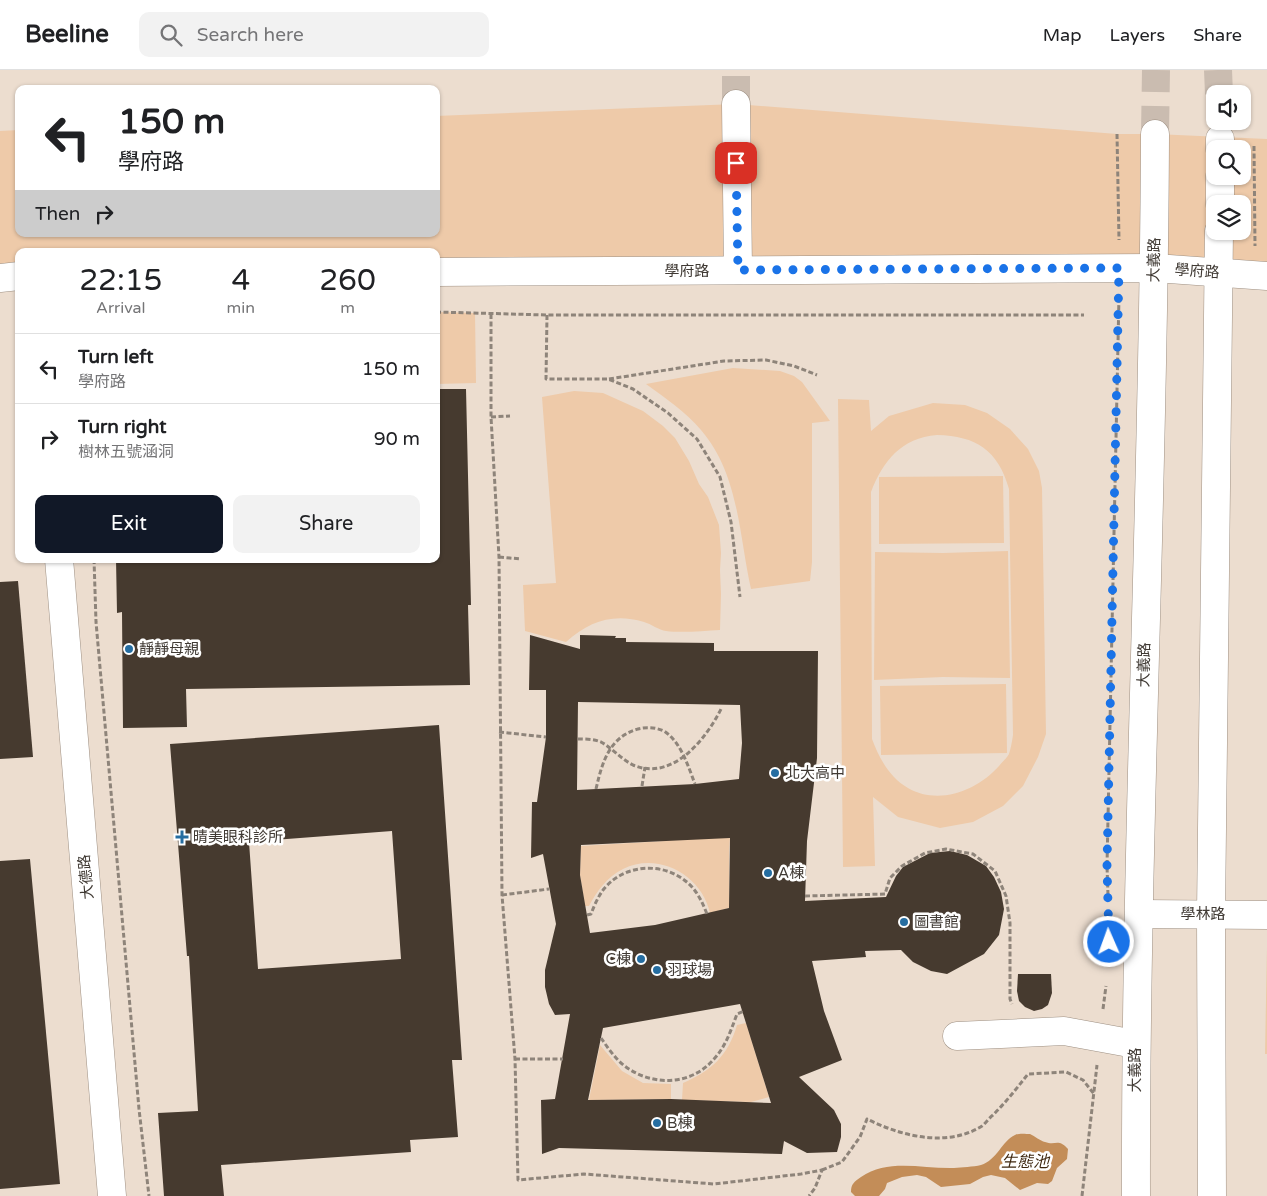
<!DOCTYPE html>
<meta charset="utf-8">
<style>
body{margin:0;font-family:"Varela Round","Noto Sans TC",sans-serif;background:#f2f2f2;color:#202124;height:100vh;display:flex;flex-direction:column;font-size:19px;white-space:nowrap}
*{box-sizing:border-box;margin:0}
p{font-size:16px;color:#757577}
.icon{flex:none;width:28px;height:28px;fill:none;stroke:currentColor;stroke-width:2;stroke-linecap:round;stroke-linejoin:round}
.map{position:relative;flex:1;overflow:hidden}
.side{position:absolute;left:15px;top:178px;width:425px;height:315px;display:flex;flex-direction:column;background:#fff;border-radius:10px;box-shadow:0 1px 4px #0004}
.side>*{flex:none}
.banner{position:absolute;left:15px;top:15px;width:425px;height:152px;border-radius:10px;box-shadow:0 1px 4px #0004;background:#fff;color:#202124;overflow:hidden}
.tools{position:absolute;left:1206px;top:15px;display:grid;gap:10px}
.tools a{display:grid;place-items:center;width:45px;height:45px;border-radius:10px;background:#fff;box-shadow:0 1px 4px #0004;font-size:25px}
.pin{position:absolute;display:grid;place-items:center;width:42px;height:42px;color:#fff;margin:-21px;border-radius:10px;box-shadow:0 2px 8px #0006}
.me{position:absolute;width:55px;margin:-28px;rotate:358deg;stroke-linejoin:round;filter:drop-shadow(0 0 4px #0008)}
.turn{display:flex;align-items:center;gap:18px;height:105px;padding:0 20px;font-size:22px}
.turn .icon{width:65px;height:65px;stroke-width:2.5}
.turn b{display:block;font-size:35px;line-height:42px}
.then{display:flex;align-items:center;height:48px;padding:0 20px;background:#0003;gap:10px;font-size:19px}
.eta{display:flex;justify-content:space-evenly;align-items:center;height:85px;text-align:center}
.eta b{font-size:30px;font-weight:600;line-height:35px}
.button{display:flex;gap:10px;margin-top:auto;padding:10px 20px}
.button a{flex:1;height:58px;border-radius:10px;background:#111827;color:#fff;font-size:20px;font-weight:600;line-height:58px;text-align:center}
.button a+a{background:#f2f2f2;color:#202124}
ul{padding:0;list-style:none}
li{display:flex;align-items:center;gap:15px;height:70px;padding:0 20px;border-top:1px solid #e0e0e0}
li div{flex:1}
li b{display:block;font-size:19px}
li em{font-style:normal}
header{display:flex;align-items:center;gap:30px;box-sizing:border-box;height:70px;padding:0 25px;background:#fff;border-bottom:1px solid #e0e0e0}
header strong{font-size:24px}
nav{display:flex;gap:28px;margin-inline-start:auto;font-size:18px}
.search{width:350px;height:45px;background:#f2f2f2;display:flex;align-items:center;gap:12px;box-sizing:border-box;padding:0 18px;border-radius:10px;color:#757577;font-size:19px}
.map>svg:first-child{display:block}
</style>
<header>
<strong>Beeline</strong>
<div class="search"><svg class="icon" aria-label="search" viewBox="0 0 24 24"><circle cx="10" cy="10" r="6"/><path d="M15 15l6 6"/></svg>Search here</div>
<nav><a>Map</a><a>Layers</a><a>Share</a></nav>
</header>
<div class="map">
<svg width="1267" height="1126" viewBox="0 0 1267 1126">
<rect width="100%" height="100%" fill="#ecddcf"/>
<g fill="#eecaa9" fill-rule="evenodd">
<path d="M 736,34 L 1117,64 L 1155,64 L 1267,69 L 1267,202 L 436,202 L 436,181 L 19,181 L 19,206 L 0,208 L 0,61 L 19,60 L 19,164 L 436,164 L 436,46 ZM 1215,79 L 1242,79 L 1242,106 L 1215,106 ZM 1215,134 L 1242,134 L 1242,161 L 1215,161 Z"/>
<path d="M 436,242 L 475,243 L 476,313 L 436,314 Z"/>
<path d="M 733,298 L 780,301 L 794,306 L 802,312 L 830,351 L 812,353 L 812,492 L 810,511 L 751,519 C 739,465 739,404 701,360 C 686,342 665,328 646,314 Z"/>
<path d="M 574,321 L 603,323 L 643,341 L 663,356 L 675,368 L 689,391 L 699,414 L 708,427 L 719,455 L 721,483 L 720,500 L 721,524 L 720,560 C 703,561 682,563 666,561 C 659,560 651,554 644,552 C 613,543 590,551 566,572 L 525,561 L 523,515 L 556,513 L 542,327 Z"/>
<path d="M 838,329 L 869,330 L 871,361 L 889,346 L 933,333 L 965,335 L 987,343 L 1010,359 L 1028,379 L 1039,401 L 1042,418 L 1046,664 L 1038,687 L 1023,716 L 1003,736 L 973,752 L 940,758 L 898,747 L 873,727 L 875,796 L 843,797 ZM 937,365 C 976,366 998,380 1009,419 L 1013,665 C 1012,671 1011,678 1009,684 C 1007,688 1002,692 999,696 C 978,720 939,736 908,718 C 890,708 879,688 872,669 L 871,422 C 883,391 901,368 937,365 Z"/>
<path d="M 1003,406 L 1004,473 L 879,474 L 879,407 Z"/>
<path d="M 1008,481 L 1010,608 L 943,607 L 874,610 L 875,482 L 943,483 Z"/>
<path d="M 1006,614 L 1007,683 L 881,685 L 880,616 Z"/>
<path d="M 733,730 L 729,780 L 729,838 L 710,843 C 702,806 659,781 623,799 C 607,807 597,821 589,836 L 585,836 L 580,805 L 581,776 L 665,771 Z"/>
<path d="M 1267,876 L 1267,984 L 1265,984 Z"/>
<path d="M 746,953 L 769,1027 L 751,1032 L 682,1030 L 683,1013 C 711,1001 728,986 737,955 Z"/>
<path d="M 600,975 L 622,1001 L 643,1013 L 671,1014 L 671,1029 L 589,1030 Z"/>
</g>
<path fill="#c38d58" d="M 1030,1064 C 1035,1066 1040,1071 1045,1072 C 1056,1076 1058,1068 1068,1079 L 1067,1089 L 1057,1098 L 1052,1111 L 1048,1114 L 1037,1113 L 1020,1120 L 1005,1108 L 991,1105 L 983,1107 L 970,1114 L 941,1117 L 926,1107 L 917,1105 L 902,1107 L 887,1113 L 885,1119 L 879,1126 L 855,1126 L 851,1122 C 851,1114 854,1112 861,1107 C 888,1088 923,1099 954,1098 C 962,1097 973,1097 981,1095 C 997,1090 1002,1071 1015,1065 C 1019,1063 1026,1064 1030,1064 Z"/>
<g fill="#463a2f" fill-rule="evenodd">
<path d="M 436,319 L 466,319 L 471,535 L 468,535 L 470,615 L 186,619 L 187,657 L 123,658 L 122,542 L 117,543 L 116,489 L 436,489 Z"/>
<path d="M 18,511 L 33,687 L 0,689 L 0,512 Z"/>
<path d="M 530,565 L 580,579 L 580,565 L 616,566 L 615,568 L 626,568 L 626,572 L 714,573 L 714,581 L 818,581 L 817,688 L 807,771 L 805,831 L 886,827 L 896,806 L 903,797 L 930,783 L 950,781 L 967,785 L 986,796 L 994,807 L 1001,822 L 1004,839 L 999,865 L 984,884 L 947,904 L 931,901 L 913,892 L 901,880 L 865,881 L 866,887 L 812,891 L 824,941 L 842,990 L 799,1007 L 834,1040 L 841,1054 L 841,1067 L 837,1082 L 807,1083 L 784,1071 L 782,1084 L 559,1078 L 542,1084 L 541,1030 L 555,1029 L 570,944 L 555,945 L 549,934 L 545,917 L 545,900 L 556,854 L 543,784 L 531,788 L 532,732 L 537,732 L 546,667 L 546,620 L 529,620 ZM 578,632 L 740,635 L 742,673 L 739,709 L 695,714 L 577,720 ZM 730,768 L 729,838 L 655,855 L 590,863 L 580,805 L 581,775 ZM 740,934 L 771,1033 L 671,1029 L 588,1030 L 603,958 Z"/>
<path d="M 439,655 L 462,990 L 452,990 L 458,1067 L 410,1070 L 411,1082 L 221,1095 L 224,1126 L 164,1126 L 158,1043 L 198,1041 L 189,886 L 187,886 L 170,674 ZM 392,761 L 401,889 L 258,899 L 249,772 Z"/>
<path d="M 30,789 L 60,1114 L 0,1119 L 0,791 Z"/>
<path d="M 1018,904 L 1051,904 L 1052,923 L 1048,935 L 1042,939 L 1034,941 L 1025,937 L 1019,931 L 1017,921 Z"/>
</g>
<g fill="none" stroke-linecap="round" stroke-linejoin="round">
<g stroke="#cabcb0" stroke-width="28" stroke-dasharray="28 14" stroke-linecap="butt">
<path d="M 1218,0 L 1219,24"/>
<path d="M 736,34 L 736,0"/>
<path d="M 1155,64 L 1156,0"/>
</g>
<g stroke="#9e9083" stroke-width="29">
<g id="minor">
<path d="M 736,34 L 738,200"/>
<path d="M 1220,79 L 1220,69"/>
<path d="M 1220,134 L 1220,106"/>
<path d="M 436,202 L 1155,198 L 1267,206"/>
<path d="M 0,208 L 19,206"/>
<path d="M 59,489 L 112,1126"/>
<path d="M 1139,844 L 1267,845"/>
<path d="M 957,966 L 1064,961 L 1135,974"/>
<path d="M 1136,1126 C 1135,772 1154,418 1155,64"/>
<path d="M 1212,1126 L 1211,844 L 1219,161"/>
</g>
</g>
<g stroke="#8e847a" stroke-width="3" stroke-dasharray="5 2.5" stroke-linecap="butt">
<path d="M 1117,64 L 1119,170"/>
<path d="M 1254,76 L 1255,176"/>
<path d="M 436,242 L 547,245 L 1084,245"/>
<path d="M 491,244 L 491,347 L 499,487 L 502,825 L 515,989 L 518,1110 L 584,1104 L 714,1114 L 801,1104 L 822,1100 L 815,1118 L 809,1126"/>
<path d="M 547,245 L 546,309 L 608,309 L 633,319 L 668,343 L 697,369 L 720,407 L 731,452 L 740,527"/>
<path d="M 609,309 L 724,291 L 766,290 L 794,296 L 817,305"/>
<path d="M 491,347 L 510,346"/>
<path d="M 499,487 L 521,489"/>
<path d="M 94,489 L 96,552 L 139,1039 L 149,1126"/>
<path d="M 499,662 L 546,667"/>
<path d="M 578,669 C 585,669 594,669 601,672 C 612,678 621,689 633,695 C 673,712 707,668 722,637"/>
<path d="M 642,716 L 645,697"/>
<path d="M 596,719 C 602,693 609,667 638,659 C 646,657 655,657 664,661 C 681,672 688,696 695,714"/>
<path d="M 502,825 L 549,819"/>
<path d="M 1108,825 L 1107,796 L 1119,226"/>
<path d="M 805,826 L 885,824 L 890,808 L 902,796 L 925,783 L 946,779 L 973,784 L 995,801 L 1006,826 L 1010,853 L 1010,929 L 1012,934"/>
<path d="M 587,845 L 591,844 C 594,836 598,827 603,820 C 625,792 668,791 692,817 C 699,825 703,834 707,844"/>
<path d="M 1103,939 L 1106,916"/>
<path d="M 601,968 C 608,978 616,990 626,997 C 654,1017 692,1015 714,989 C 726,976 731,960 737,944 L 744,941"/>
<path d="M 515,989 L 563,989"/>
<path d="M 822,1100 L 842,1092 L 860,1067 L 867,1049 C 901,1066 947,1078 982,1056 C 986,1053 989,1048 993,1045 C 1006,1032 1017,1018 1028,1004 L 1066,1002 L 1083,1010 L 1094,1024"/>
<path d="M 1082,1126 L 1097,995"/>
</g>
<use href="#minor" stroke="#fff" stroke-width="28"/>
</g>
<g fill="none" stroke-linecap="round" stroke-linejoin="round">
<path stroke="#1a73e8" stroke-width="9" stroke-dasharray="0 16.2" d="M 736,93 L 738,200 L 1119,198 L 1107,796 L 1109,872"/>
</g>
<g fill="#256da1" stroke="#fff" stroke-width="2">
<circle cx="129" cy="579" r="5"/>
<circle cx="775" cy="703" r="5"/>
<path d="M179.5 759.5h5v5h5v5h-5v5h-5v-5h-5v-5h5z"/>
<circle cx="768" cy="803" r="5"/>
<circle cx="904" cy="852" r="5"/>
<circle cx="641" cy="889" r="5"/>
<circle cx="657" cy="900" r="5"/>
<circle cx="657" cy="1053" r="5"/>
</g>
<g text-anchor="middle" stroke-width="5" stroke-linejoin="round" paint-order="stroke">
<g font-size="15" fill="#403a34" stroke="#fff">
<text transform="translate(1154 190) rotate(-89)" y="5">大義路</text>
<text x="687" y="206">學府路</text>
<text transform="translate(1197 201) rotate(4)" y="5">學府路</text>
<text transform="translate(1144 595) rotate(-89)" y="5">大義路</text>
<text transform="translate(86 807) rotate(-95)" y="5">大德路</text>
<text x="1203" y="849">學林路</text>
<text transform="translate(1135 1000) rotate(-90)" y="5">大義路</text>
</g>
<g font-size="15" fill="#403a34" stroke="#fff" text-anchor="start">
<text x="139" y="584">靜靜母親</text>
<text x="785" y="708">北大高中</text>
<text x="193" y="772">晴美眼科診所</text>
<text x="778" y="808">A棟</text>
<text x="914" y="857">圖書館</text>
<text x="631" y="894" text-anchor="end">C棟</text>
<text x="667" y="905">羽球場</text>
<text x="667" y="1058">B棟</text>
</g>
<g font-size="16" font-style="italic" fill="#3e270f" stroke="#fff">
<text x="1025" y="1097">生態池</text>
</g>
</g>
</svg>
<div class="tools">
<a><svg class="icon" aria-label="sound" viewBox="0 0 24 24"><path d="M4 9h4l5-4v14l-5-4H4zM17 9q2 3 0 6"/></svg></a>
<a><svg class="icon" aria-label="search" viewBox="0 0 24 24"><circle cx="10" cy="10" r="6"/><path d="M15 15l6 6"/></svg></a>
<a><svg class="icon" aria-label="layers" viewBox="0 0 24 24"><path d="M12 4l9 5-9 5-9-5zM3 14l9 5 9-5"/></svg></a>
</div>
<div class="pin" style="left:736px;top:93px;background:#d93025"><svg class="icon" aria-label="arrive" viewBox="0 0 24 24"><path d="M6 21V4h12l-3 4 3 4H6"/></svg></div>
<svg class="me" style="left:1109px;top:872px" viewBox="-20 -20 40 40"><circle r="17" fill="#1a73e8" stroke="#fff" stroke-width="3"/><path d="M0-11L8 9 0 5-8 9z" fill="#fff"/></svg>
<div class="banner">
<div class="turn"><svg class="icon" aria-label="left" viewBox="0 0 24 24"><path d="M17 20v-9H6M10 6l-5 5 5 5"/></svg><div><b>150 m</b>學府路</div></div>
<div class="then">Then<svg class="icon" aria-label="right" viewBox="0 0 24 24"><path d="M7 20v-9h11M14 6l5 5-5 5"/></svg></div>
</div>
<section class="side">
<div class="eta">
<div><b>22:15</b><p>Arrival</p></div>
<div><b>4</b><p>min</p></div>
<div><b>260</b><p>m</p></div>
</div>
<ul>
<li><svg class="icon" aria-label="left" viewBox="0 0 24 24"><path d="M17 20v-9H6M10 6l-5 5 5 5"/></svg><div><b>Turn left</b><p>學府路</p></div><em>150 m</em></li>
<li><svg class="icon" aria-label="right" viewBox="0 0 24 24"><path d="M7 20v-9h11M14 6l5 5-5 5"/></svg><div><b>Turn right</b><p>樹林五號涵洞</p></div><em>90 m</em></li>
</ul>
<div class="button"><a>Exit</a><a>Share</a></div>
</section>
</div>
